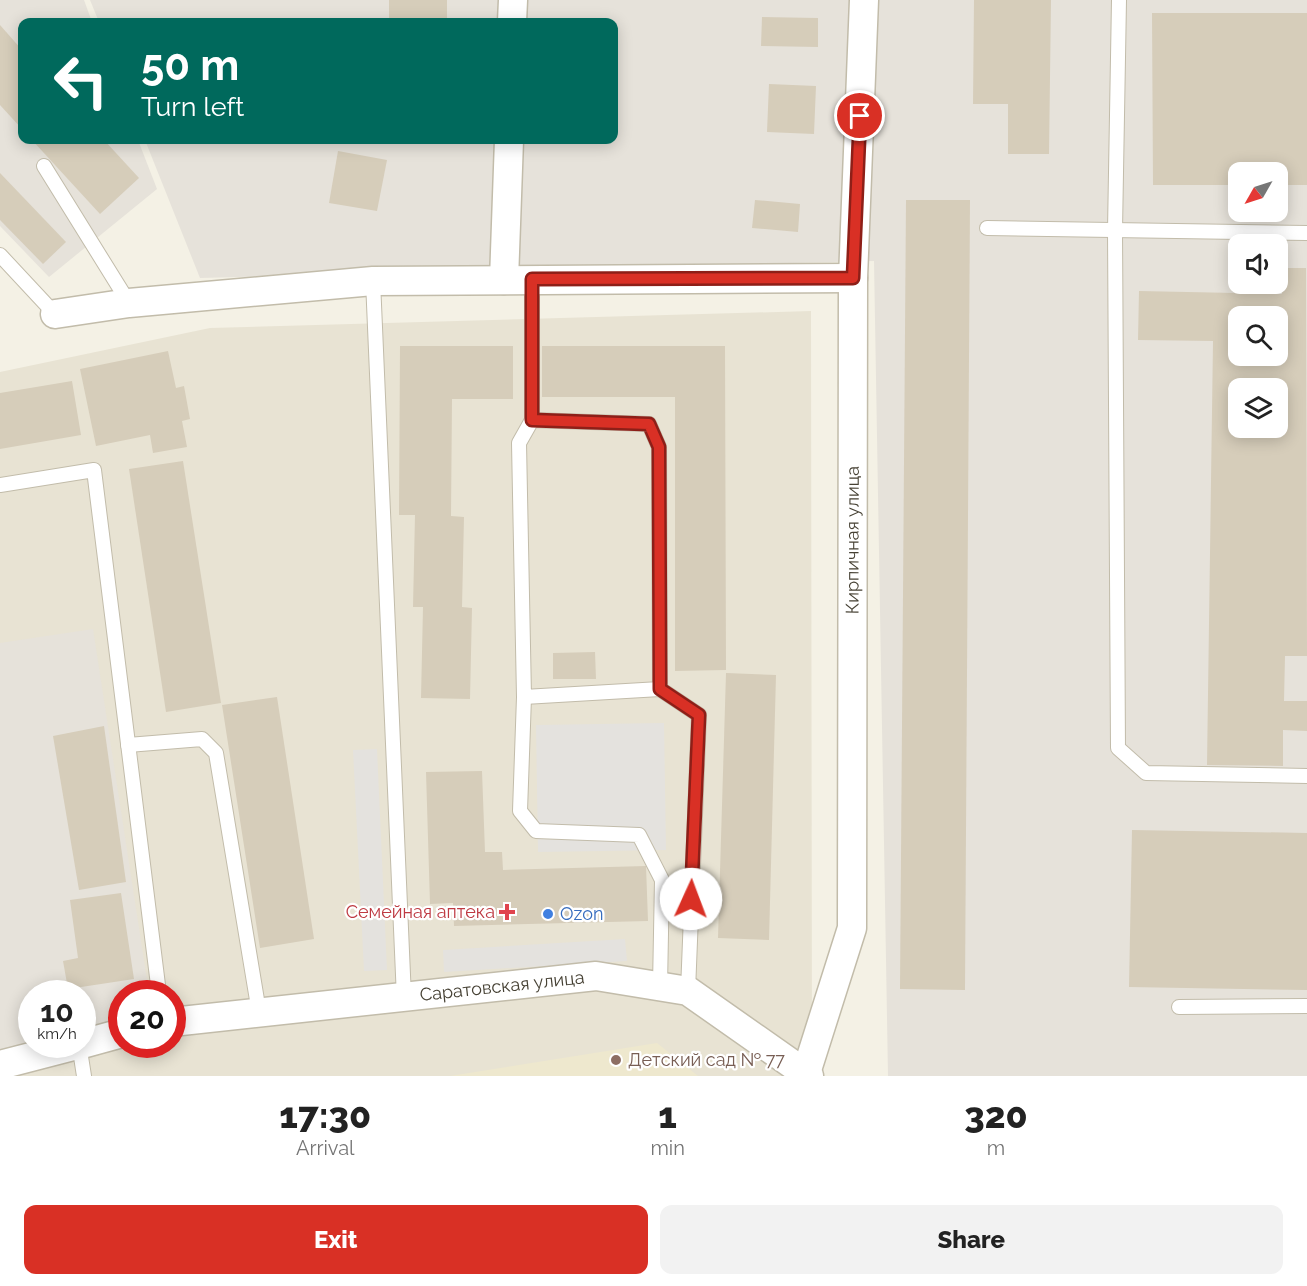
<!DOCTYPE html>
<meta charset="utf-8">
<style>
body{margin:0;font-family:Raleway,sans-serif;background:#f2f2f2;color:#222;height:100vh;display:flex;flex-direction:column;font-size:22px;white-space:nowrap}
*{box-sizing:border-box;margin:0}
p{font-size:20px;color:#767676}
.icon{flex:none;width:33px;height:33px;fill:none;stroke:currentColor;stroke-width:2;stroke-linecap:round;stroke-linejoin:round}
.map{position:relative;height:1076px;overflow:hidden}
.sheet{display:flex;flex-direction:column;background:#fff;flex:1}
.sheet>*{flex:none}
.hud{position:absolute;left:18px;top:18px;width:600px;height:126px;border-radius:12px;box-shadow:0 3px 15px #0003;background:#00695c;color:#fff;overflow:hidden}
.needle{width:39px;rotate:231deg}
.controls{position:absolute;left:1228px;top:162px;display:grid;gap:12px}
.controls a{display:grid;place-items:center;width:60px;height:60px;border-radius:12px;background:#fff;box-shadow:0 3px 15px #0003;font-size:30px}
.speed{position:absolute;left:18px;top:980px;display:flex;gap:12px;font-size:30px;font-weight:700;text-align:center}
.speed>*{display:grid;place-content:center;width:78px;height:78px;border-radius:50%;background:#fff;box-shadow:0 3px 15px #0003;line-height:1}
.speed small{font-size:15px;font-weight:400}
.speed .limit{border:9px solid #d22;background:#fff;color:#111}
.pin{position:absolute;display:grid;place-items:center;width:51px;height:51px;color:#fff;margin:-26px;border:3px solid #fff;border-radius:50%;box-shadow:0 2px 6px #0007}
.me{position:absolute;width:66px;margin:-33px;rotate:2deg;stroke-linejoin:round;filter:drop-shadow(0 0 4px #0008)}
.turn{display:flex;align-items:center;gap:21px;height:126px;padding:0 24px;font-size:27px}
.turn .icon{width:78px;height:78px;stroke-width:2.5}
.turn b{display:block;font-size:42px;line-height:51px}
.eta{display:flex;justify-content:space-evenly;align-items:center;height:102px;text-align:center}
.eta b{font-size:36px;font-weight:800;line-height:42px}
.cta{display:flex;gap:12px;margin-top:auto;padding:12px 24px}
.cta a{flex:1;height:69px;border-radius:12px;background:#d93025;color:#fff;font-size:24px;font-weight:800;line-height:69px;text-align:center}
.cta a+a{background:#f2f2f2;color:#222}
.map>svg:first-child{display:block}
</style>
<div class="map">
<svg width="1307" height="1076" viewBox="0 0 1307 1076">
<rect width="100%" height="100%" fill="#f4f1e5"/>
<path fill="#e8e3d3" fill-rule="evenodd" d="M 811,311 L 812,1076 L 0,1076 L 0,372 L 210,328 ZM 32,993 L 82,993 L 82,1044 L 32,1044 ZM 122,993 L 172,993 L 172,1044 L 122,1044 Z"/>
<g fill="#e6e2da" fill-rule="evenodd">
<path d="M 0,0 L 84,0 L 92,22 L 22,22 L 22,140 L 138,140 L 157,189 L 49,277 L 0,226 Z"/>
<path d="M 90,0 L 1307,0 L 1307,1076 L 888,1076 L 874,261 L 200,278 L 145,140 L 614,140 L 614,22 L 99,22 ZM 1239,172 L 1278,172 L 1278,212 L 1239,212 ZM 1239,244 L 1278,244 L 1278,284 L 1239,284 ZM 1239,316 L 1278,316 L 1278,356 L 1239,356 ZM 1239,388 L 1278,388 L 1278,428 L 1239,428 Z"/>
<path d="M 93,629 L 149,993 L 122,993 L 121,1020 L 83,1031 L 82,993 L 32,993 L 32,1044 L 0,1053 L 0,643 Z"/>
</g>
<path fill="#eee8ce" d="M 657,1043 L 698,1076 L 450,1076 Z"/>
<g fill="#e4e2de">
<path d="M 664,723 L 666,850 L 538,852 L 536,725 Z"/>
<path d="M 377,749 L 387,970 L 364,971 L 353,750 Z"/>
<path d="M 625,939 L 627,961 L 444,972 L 443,950 Z"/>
</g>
<g fill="#d6cdba" fill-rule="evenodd">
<rect x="389" y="0" width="58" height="22"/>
<path d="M 974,0 L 1051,0 L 1049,154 L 1008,154 L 1008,104 L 973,104 Z"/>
<path d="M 1152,13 L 1307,13 L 1307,185 L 1278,185 L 1278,172 L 1239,172 L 1239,185 L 1153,185 Z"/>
<path d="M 762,17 L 818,18 L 818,47 L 761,46 Z"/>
<path d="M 0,25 L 22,50 L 22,129 L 0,105 Z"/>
<path d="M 769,84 L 816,86 L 814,134 L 767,132 Z"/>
<path d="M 32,140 L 104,140 L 139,178 L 100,214 Z"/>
<path d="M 338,151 L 387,160 L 377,211 L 329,203 Z"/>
<path d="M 0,173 L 66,242 L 43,264 L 0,220 Z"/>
<path d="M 755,200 L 800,204 L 798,232 L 752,228 Z"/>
<path d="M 906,200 L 970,200 L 965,990 L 900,989 Z"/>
<path d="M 1282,268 L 1306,268 L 1307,656 L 1285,656 L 1284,701 L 1307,701 L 1307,731 L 1283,730 L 1283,766 L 1207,765 L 1213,341 L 1138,340 L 1139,291 L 1282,294 ZM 1239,316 L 1278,316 L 1278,356 L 1239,356 ZM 1239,388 L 1278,388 L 1278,428 L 1239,428 Z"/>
<path d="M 400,346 L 513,346 L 513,399 L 452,399 L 451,516 L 464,517 L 462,607 L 472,608 L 470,699 L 421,698 L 423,607 L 413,607 L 415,515 L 399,515 Z"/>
<path d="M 542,346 L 725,346 L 726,670 L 675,671 L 675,397 L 542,397 Z"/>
<path d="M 168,351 L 176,388 L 184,386 L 190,419 L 182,421 L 187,447 L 153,453 L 150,435 L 96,446 L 80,369 Z"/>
<path d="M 72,381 L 81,435 L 0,449 L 0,393 Z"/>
<path d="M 183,461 L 221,703 L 166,712 L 129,469 Z"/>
<path d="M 595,652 L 596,679 L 553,679 L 553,653 Z"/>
<path d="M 726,673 L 776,675 L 769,940 L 718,938 Z"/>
<path d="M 277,697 L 314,939 L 260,948 L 222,705 Z"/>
<path d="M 104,726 L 126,882 L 79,890 L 53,736 Z"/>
<path d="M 482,771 L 485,852 L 502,852 L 503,870 L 646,866 L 648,921 L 454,926 L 453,903 L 430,904 L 426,772 Z"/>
<path d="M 1132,830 L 1307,833 L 1307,990 L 1129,987 Z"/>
<path d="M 121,893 L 134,979 L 68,989 L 63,961 L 78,958 L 70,900 Z"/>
</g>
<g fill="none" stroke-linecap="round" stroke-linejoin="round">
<g stroke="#c2bcaa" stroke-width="16">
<g id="service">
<path d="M 1119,0 L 1115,230 L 1118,748 L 1146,773 L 1307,776"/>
<path d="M 44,166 L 129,303"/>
<path d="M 987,228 L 1307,233"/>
<path d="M 0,255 L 55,314"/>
<path d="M 373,281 L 404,998"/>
<path d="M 532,420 L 532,279"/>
<path d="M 0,485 L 94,470 L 159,993"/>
<path d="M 660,689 L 659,447 L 649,424 L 532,420 L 519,443 L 524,697 L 660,689 L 699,715 L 688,991"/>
<path d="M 524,697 L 520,811 L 536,831 L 639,835 L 662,880 L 660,986"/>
<path d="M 128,745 L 202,739 L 216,753 L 259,1012"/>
<path d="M 1179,1007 L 1307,1006"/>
<path d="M 79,1044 L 84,1076"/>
</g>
</g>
<g stroke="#c2bcaa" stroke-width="31">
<g id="minor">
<path d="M 512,22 L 513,0"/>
<path d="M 504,280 L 509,140"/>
<path d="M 55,314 L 129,303 L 373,281 L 853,278"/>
<path id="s1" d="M 172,1022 L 596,976 L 688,991 L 809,1076"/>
<path d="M 82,1044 L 122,1033"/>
<path d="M 0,1065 L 81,1044"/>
<path id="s2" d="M 806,1073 L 852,928 L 853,278 L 864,0"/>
</g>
</g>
<use href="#service" stroke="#fff" stroke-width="14"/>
<use href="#minor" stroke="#fff" stroke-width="28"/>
</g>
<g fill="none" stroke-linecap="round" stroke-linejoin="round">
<g stroke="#8d1f18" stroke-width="15">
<path id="route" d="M 691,899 L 699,715 L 660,689 L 659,447 L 649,424 L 532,420 L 532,279 L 853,278 L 860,116"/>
</g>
<use href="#route" stroke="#d93025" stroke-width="10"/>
</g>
<path fill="#e0444e" stroke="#fff" stroke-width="2" d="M504 903h6v6h6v6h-6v6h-6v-6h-6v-6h6z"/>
<circle fill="#3f7fe0" stroke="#fff" stroke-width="2" cx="548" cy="914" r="6"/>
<circle fill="#8d6e63" stroke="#fff" stroke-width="2" cx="616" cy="1060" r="6"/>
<g text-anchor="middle" stroke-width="4.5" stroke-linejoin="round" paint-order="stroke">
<g font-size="18" fill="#464134" stroke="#fff">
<text dy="6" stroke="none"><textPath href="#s2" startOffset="540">Кирпичная улица</textPath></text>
<text dy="6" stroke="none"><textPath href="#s1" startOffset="332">Саратовская улица</textPath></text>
</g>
<g font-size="18" fill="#be3a42" stroke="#fff" text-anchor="end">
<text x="495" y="918">Семейная аптека</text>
</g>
<g font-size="18" fill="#366cbe" stroke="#fff" text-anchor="start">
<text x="560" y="920">Ozon</text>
</g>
<g font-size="18" fill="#785e54" stroke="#fff" text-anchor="start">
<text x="628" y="1066">Детский сад № 77</text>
</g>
</g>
</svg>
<div class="controls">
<a><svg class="needle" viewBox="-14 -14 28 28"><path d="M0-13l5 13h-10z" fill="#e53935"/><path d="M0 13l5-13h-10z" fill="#767676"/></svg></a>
<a><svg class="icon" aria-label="sound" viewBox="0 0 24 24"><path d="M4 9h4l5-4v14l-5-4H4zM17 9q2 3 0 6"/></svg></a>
<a><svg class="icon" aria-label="search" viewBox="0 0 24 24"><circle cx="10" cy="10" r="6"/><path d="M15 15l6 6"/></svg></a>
<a><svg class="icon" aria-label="layers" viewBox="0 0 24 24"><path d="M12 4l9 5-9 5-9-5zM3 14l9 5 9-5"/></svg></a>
</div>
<div class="speed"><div>10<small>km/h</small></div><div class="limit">20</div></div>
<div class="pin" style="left:860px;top:116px;background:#d93025"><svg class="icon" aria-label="arrive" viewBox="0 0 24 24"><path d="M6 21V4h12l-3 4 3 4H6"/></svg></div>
<svg class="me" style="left:691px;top:899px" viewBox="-20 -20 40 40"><circle r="19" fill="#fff"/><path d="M0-13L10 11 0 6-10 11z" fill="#d93025"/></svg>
<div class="hud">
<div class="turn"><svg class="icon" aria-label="left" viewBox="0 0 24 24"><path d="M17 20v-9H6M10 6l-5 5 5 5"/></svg><div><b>50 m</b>Turn left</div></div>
</div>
</div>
<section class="sheet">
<div class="eta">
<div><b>17:30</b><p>Arrival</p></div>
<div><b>1</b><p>min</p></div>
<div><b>320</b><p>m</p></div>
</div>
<div class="cta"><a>Exit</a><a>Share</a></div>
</section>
